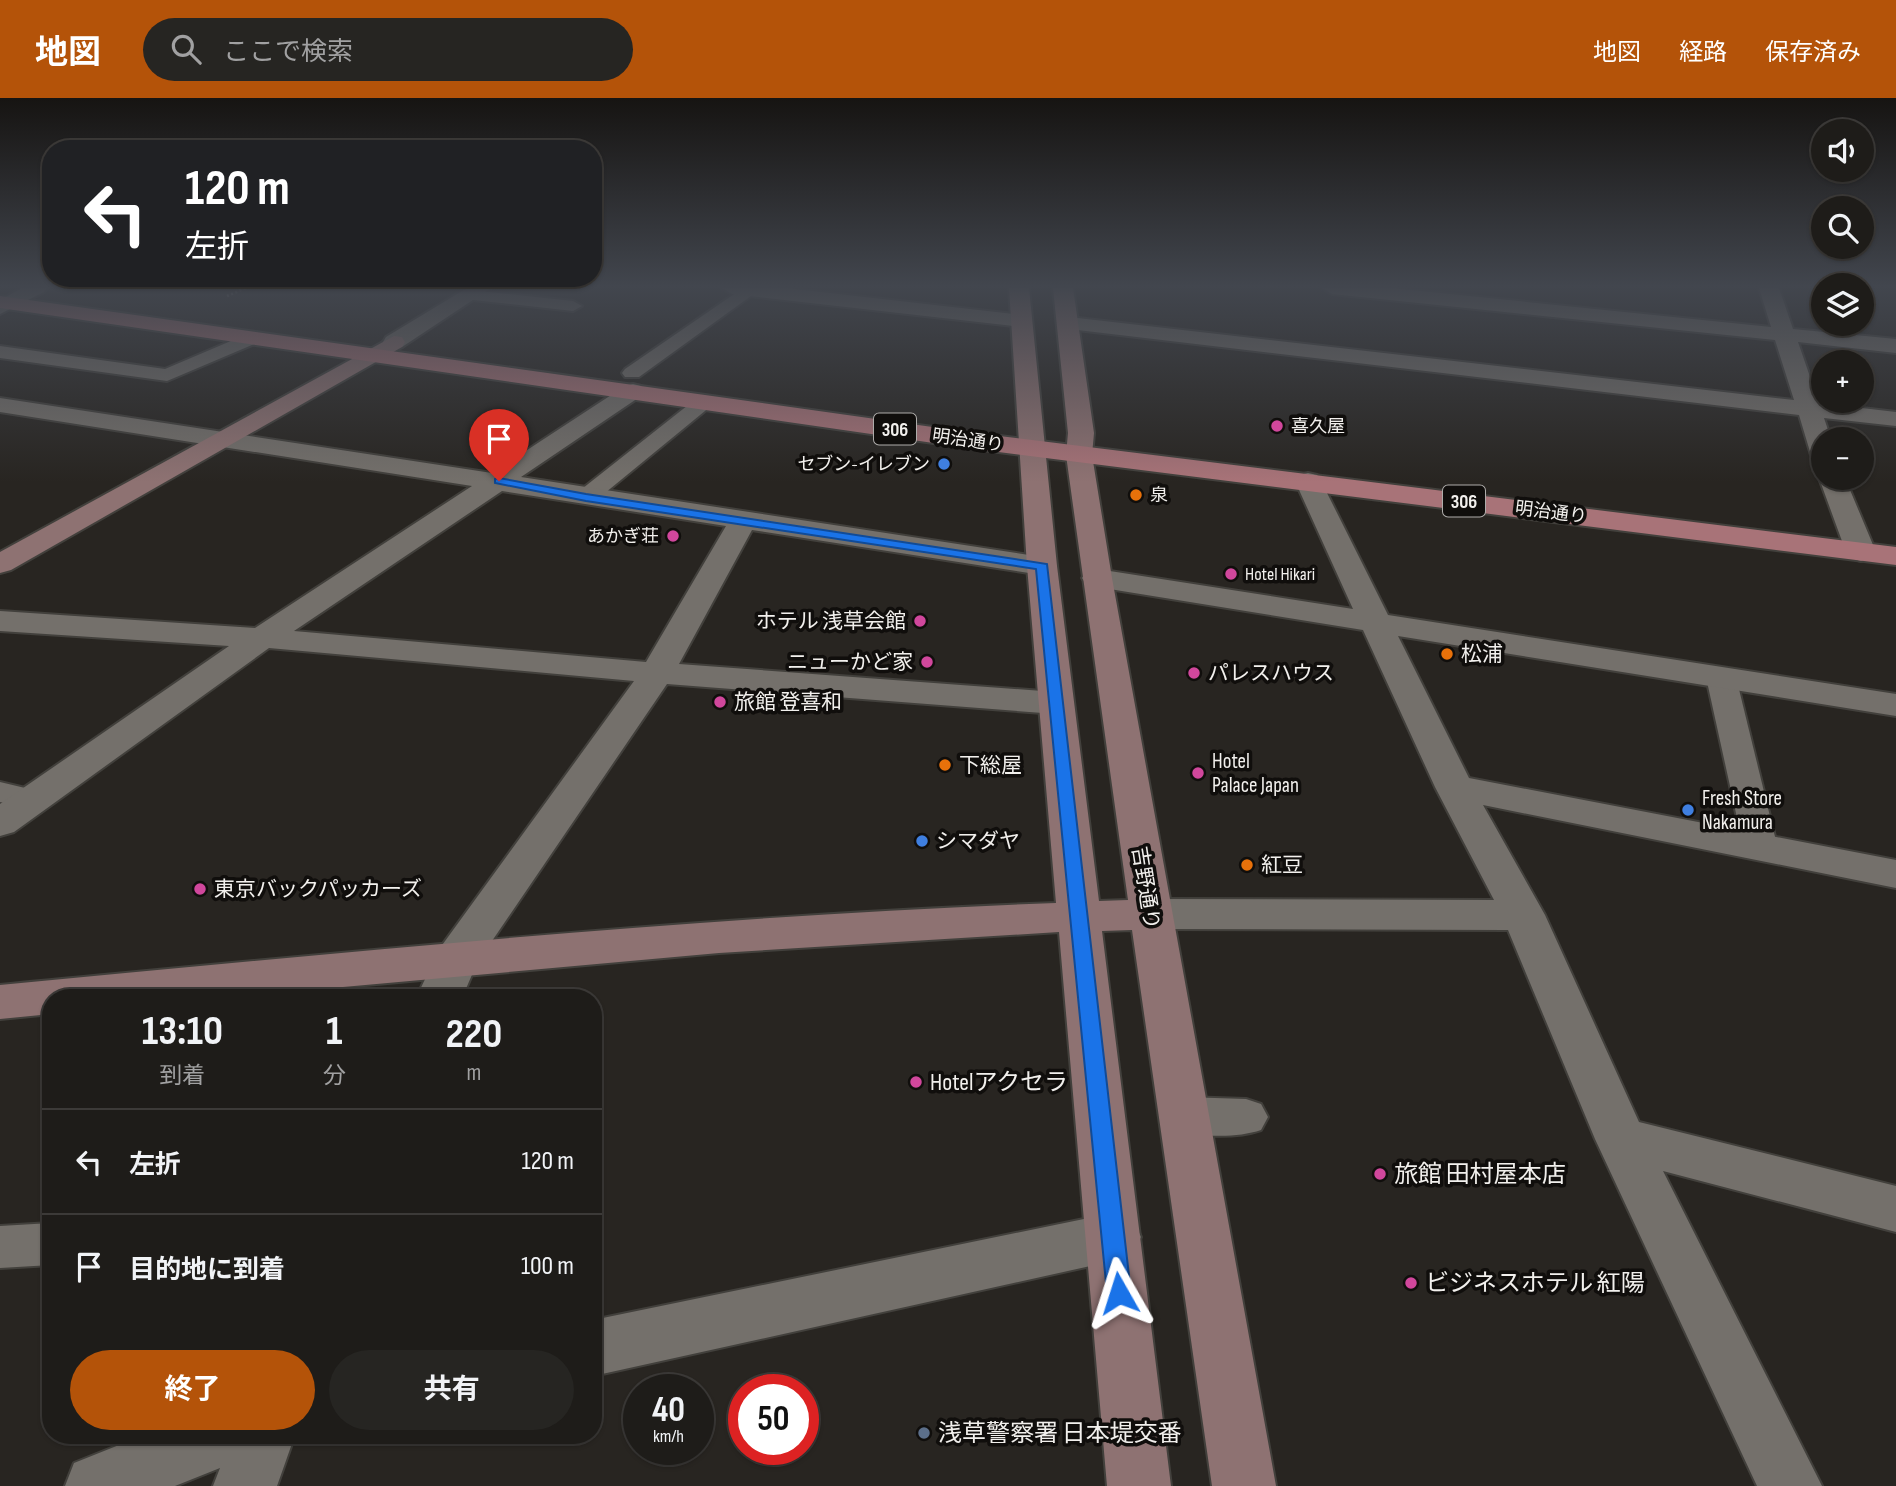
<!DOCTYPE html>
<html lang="ja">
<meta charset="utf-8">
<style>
body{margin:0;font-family:"Sofia Sans Condensed","Noto Sans JP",sans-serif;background:#262522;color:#f1f3f6;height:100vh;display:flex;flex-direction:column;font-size:26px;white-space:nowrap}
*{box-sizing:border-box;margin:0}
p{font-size:23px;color:#a1a1a2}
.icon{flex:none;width:38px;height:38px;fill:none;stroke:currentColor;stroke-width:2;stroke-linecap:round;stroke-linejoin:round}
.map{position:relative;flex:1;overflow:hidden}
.panel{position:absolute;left:42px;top:891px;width:560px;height:455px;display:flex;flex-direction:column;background:#1e1c19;border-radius:28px;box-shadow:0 2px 5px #0004,0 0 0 2px #3c3a38}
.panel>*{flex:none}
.hud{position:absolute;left:42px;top:42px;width:560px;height:147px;border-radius:28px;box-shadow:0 2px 5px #0004,0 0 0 2px #3c3a38;background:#202124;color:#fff;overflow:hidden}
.fabs{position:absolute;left:1811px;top:21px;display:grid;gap:14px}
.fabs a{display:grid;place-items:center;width:63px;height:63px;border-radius:50%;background:#1e1c19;box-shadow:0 2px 5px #0004,0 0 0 2px #3c3a38;font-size:35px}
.speed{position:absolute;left:623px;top:1276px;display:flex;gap:14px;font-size:35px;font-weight:700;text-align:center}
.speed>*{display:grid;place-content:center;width:91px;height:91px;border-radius:50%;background:#1e1c19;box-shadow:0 2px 5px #0004,0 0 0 2px #3c3a38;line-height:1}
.speed small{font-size:18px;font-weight:400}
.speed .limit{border:10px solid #d22;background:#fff;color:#111}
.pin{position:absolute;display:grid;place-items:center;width:60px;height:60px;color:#fff;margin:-72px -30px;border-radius:50% 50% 50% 0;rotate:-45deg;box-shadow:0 0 7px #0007}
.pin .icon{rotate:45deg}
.me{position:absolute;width:77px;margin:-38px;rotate:354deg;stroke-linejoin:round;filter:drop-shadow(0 0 5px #0008)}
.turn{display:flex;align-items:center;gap:24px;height:147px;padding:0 28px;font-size:32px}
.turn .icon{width:91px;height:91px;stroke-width:2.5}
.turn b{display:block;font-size:49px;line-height:60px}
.eta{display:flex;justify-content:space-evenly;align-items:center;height:119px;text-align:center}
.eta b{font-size:42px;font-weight:700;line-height:49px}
.cta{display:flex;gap:14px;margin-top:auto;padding:14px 28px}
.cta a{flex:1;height:80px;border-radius:42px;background:#b45309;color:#fff;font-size:28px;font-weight:700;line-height:80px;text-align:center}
.cta a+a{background:#262522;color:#f1f3f6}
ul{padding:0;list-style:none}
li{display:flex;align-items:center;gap:21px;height:105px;padding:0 28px;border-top:2px solid #3c3a38}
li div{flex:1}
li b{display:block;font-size:26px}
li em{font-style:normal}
header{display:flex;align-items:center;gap:42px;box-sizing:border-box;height:98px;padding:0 35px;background:#b45309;color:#fff}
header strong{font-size:33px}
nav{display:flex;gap:38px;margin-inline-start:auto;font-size:24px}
.search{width:490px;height:63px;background:#262522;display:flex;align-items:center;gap:18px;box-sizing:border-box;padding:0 24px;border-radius:38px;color:#a1a1a2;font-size:26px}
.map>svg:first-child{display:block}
</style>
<header>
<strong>地図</strong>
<div class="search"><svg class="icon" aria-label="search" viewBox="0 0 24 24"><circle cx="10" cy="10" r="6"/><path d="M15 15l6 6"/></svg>ここで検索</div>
<nav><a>地図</a><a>経路</a><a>保存済み</a></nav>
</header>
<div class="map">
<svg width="1896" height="1388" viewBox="0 0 1896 1388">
<rect width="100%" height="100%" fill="#282521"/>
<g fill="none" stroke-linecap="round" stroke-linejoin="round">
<g stroke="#42403c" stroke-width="4">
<g id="lane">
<path d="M 743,190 L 762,190 L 639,279 L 625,279 L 622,275 L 625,271 Z"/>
<path d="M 470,192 L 573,203 L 582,208 L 573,213 L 464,201 L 461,197 L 464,193 Z"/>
<path d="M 252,234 L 261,240 L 259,244 L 167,283 L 0,260 L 0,248 L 165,271 Z"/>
<path d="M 704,298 L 711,300 L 714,304 L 711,308 L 594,404 L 578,404 L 574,399 L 578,394 L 697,300 Z"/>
<path d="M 1721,570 L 1731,573 L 1736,579 L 1777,747 L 1772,755 L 1760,758 L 1748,755 L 1743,747 L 1706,579 L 1711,573 Z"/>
<path d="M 0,684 L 46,695 L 51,702 L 46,709 L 34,712 L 0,704 Z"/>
<path d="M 1184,999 L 1246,1001 L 1261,1006 L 1268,1019 L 1261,1032 C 1234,1041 1196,1039 1169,1030 L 1162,1017 L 1169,1004 Z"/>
<path d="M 51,1125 L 51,1167 L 0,1170 L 0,1128 Z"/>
</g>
</g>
<g stroke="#42403c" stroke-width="4">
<g id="street">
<path d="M 22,190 L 47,190 L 44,194 L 0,216 L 0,202 Z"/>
<path d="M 467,190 L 491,190 L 402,249 L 386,249 L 383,244 L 386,239 Z"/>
<path d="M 722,190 L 786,190 L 1022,217 L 1029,219 L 1032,223 L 1029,227 L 1022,229 L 732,196 Z"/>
<path d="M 1322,190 L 1391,190 L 1771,229 L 1759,190 L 1779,190 L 1793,231 L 1896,241 L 1896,255 L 1798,244 L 1819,305 L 1896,314 L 1896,328 L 1824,320 L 1831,341 L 1824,341 L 1824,365 L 1815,362 L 1811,357 L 1799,317 L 1069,231 L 1062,229 L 1059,225 L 1062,221 L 1069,219 L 1794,302 L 1775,242 L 1332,196 Z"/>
<path d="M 633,286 L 641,288 L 645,293 L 641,298 L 521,379 L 1042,459 L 1053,462 L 1057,468 L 1053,474 L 1042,477 L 752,432 L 679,566 L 1056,594 L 1068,598 L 1074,605 L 1068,612 L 1056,616 L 667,586 L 477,865 L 462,900 L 416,900 L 440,850 L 634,583 L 269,550 L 14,734 L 0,738 L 0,706 L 229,548 L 0,533 L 0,513 L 255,530 L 472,388 L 0,314 L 0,300 L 492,375 L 625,288 ZM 502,393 L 726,428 L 646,564 L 294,533 Z"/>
<path d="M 1824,374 L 1824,380 L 1845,380 L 1876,454 L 1871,460 L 1861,463 L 1851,460 L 1846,454 L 1819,380 Z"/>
<path d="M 1308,375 L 1317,377 L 1321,383 L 1388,517 L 1896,596 L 1896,618 L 1398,538 L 1469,680 L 1896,762 L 1896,790 L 1483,707 L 1545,817 L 1639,1024 L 1896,1088 L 1896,1134 L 1663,1073 L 1822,1388 L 1757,1388 L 1595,1041 L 1508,832 L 1150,831 L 1135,826 L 1128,816 L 1135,806 L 1150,801 L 1494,802 L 1435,689 L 1363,532 L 1097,489 L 1086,486 L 1082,480 L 1086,474 L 1097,471 L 1353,511 L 1295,383 L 1299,377 Z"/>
<path d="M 1113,1115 L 1133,1122 L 1141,1139 L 1133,1156 L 1113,1163 L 593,1278 L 593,1222 Z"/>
<path d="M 144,1337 L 295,1337 L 277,1388 L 213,1388 L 220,1370 L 175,1388 L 65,1388 L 74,1365 Z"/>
</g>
</g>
<g stroke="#42403c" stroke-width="4">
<g id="secondary">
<path d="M 1009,190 L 1029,190 L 1057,468 L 1099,803 L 1128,802 L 1066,357 L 1068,335 L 1053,190 L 1073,190 L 1094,335 L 1092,357 L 1112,480 L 1276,1388 L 1212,1388 L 1132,832 L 1102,833 L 1171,1388 L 1107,1388 L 1059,834 L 719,855 L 221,900 L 51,900 L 51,916 L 0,921 L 0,887 C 351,854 703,818 1056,805 L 1027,468 Z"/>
<path d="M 394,238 L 402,239 L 405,244 L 402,249 L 11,472 L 0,475 L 0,454 Z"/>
</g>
</g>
<g stroke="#42403c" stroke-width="4">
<path id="primary" d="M 0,198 L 975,335 L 1896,449 L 1896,467 L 975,351 L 0,210 Z"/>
</g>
<path stroke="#928f8c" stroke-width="2.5" stroke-dasharray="2 2.5" stroke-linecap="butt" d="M 227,198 L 246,190"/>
<use href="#lane" fill="#74706b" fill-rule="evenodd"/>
<use href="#street" fill="#74706b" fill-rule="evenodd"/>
<use href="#secondary" fill="#8e7272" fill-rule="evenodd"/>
<use href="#primary" fill="#a87378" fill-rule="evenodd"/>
</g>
<linearGradient id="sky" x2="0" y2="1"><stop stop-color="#161412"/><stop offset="0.49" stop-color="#42464e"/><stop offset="1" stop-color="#42464e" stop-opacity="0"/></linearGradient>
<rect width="1896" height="384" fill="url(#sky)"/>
<path fill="#1a73e8" stroke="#114b97" stroke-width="2" d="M 499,380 L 586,396 L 1047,466 L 1131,1195 L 1128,1202 L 1119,1205 L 1111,1202 L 1107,1195 L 1036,471 L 586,403 L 495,385 L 495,381 Z"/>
<g fill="#d1479c" stroke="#100e0c" stroke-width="2.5">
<circle cx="1277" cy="328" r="7"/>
<circle cx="673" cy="438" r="7"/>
<circle cx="1231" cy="476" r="7"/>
<circle cx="920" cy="523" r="7"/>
<circle cx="927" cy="564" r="7"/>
<circle cx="1194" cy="575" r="7"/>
<circle cx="720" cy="604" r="7"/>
<circle cx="1198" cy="675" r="7"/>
<circle cx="200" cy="791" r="7"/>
<circle cx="916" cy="984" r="7"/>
<circle cx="1380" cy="1076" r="7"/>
<circle cx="1411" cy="1185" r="7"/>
</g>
<g fill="#3f7fe0" stroke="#100e0c" stroke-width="2.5">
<circle cx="944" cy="366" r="7"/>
<circle cx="1688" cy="712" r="7"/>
<circle cx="922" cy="743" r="7"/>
</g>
<g fill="#e8710a" stroke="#100e0c" stroke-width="2.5">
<circle cx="1136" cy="397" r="7"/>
<circle cx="1447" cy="556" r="7"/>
<circle cx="945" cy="667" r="7"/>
<circle cx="1247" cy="767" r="7"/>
</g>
<circle fill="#5c6f8a" stroke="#100e0c" stroke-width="2.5" cx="924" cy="1335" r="7"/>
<g text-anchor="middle" stroke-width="7" stroke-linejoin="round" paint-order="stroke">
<g font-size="18" fill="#f2f0ed" stroke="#100e0c" text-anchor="start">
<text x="1291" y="334">喜久屋</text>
<text x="930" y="372" text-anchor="end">セブン-イレブン</text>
<text x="1150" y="403">泉</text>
<text x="659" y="444" text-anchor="end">あかぎ荘</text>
<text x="1245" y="482">Hotel Hikari</text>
</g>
<g font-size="18" fill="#f2f0ed" stroke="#100e0c">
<text transform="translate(968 342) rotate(8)" y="6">明治通り</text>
<text transform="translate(1551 414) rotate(7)" y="6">明治通り</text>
</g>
<g fill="#100e0c" stroke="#aeacaa" stroke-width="2">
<rect x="874" y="315.5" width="42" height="31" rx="5"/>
<rect x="1443" y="387.5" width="42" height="31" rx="5"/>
</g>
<g font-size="19" font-weight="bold" fill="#f2f0ed">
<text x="895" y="338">306</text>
<text x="1464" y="410">306</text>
</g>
<g font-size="21" fill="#f2f0ed" stroke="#100e0c" text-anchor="start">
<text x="906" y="530" text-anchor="end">ホテル 浅草会館</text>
<text x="1461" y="563">松浦</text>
<text x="913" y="571" text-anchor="end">ニューかど家</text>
<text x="1208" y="582">パレスハウス</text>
<text x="734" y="611">旅館 登喜和</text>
<text x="1212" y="670">Hotel<tspan x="1212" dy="24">Palace Japan</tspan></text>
<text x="959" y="674">下総屋</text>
<text x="1702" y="707">Fresh Store<tspan x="1702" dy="24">Nakamura</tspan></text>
<text x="936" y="750">シマダヤ</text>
<text x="1261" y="774">紅豆</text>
<text x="214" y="798">東京バックパッカーズ</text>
</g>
<g font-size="21" fill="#f2f0ed" stroke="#100e0c">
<text transform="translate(1146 790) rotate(81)" y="7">吉野通り</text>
</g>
<g font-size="24" fill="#f2f0ed" stroke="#100e0c" text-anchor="start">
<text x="930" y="992">Hotelアクセラ</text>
<text x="1394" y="1084">旅館 田村屋本店</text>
<text x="1425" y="1193">ビジネスホテル 紅陽</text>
<text x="938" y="1343">浅草警察署 日本堤交番</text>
</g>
</g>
</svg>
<div class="fabs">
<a><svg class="icon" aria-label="sound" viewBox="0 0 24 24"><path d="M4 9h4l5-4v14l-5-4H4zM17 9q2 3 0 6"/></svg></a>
<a><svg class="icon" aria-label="search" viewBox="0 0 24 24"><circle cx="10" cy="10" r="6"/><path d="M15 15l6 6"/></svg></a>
<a><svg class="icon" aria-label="layers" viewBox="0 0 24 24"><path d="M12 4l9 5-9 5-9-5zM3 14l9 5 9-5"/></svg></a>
<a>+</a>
<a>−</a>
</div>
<div class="speed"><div>40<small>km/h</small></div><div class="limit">50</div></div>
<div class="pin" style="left:499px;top:383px;background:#d93025"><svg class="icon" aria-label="arrive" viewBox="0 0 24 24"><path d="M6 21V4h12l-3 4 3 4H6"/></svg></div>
<svg class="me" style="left:1119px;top:1195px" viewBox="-20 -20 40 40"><path d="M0-17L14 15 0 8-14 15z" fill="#1a73e8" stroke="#fff" stroke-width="4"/></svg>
<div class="hud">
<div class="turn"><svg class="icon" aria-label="left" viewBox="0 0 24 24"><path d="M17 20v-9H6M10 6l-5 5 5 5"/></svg><div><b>120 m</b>左折</div></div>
</div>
<section class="panel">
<div class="eta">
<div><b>13:10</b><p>到着</p></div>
<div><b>1</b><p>分</p></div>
<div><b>220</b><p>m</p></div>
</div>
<ul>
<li><svg class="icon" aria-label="left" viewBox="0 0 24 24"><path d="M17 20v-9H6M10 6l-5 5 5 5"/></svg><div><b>左折</b></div><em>120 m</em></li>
<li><svg class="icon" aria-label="arrive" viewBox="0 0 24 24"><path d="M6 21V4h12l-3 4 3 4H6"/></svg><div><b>目的地に到着</b></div><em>100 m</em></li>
</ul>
<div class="cta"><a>終了</a><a>共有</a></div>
</section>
</div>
